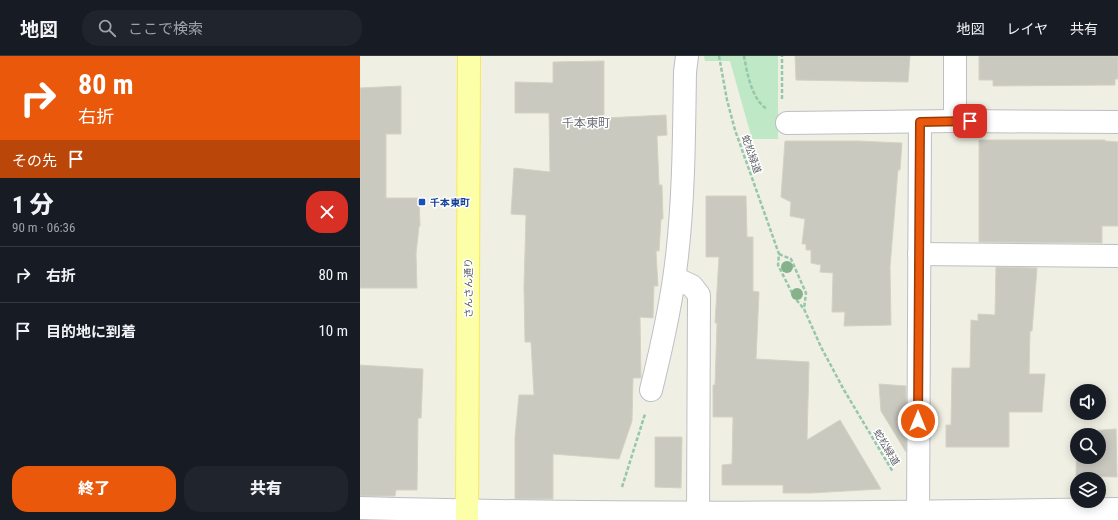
<!DOCTYPE html>
<html lang="ja">
<meta charset="utf-8">
<style>
body{margin:0;font-family:"Roboto Condensed","Noto Sans JP",sans-serif;background:#20242c;color:#f1f3f6;height:100vh;display:flex;flex-direction:column;font-size:15px;white-space:nowrap}
*{box-sizing:border-box;margin:0}
p{font-size:13px;color:#9ea1a6}
.icon{flex:none;width:22px;height:22px;fill:none;stroke:currentColor;stroke-width:2;stroke-linecap:round;stroke-linejoin:round}
.map{position:relative;flex:1;overflow:hidden}
.panel{display:flex;flex-direction:column;background:#171b24;width:360px}
.panel>*{flex:none}
.hud{background:#ea580c;color:#fff;overflow:hidden}
.buttons{position:absolute;left:710px;top:328px;display:grid;gap:8px}
.buttons a{display:grid;place-items:center;width:36px;height:36px;border-radius:50%;background:#171b24;box-shadow:0 2px 10px #0003;font-size:20px}
.pin{position:absolute;display:grid;place-items:center;width:34px;height:34px;color:#fff;margin:-17px;border-radius:8px;box-shadow:0 2px 6px #0006}
.me{position:absolute;width:44px;margin:-22px;rotate:0deg;stroke-linejoin:round;filter:drop-shadow(0 0 3px #0008)}
.turn{display:flex;align-items:center;gap:14px;height:84px;padding:0 12px;font-size:18px}
.turn .icon{width:52px;height:52px;stroke-width:2.5}
.turn b{display:block;font-size:28px;line-height:34px}
.then{display:flex;align-items:center;height:38px;padding:0 12px;background:#0003;gap:8px;font-size:15px}
.round{display:grid;place-items:center;flex:none;width:42px;height:42px;border-radius:16px;background:#20242c}
.headline{display:flex;align-items:center;justify-content:space-between;height:68px;padding:0 12px}
h1{font-size:24px;font-weight:800;line-height:30px}
.cta{display:flex;gap:8px;margin-top:auto;padding:8px 12px}
.cta a{flex:1;height:46px;border-radius:16px;background:#ea580c;color:#fff;font-size:16px;font-weight:800;line-height:46px;text-align:center}
.cta a+a{background:#20242c;color:#f1f3f6}
ul{padding:0;list-style:none}
li{display:flex;align-items:center;gap:12px;height:56px;padding:0 12px;border-top:1px solid #363941}
li div{flex:1}
li b{display:block;font-size:15px}
li em{font-style:normal}
header{display:flex;align-items:center;gap:24px;box-sizing:border-box;height:56px;padding:0 20px;background:#171b24;border-bottom:1px solid #363941}
header strong{font-size:19px}
nav{display:flex;gap:22px;margin-inline-start:auto;font-size:14px}
.search{width:280px;height:36px;background:#20242c;display:flex;align-items:center;gap:10px;box-sizing:border-box;padding:0 14px;border-radius:16px;color:#9ea1a6;font-size:15px}
main{display:flex;flex:1;min-height:0}
.map>svg:first-child{display:block}
</style>
<header>
<strong>地図</strong>
<div class="search"><svg class="icon" aria-label="search" viewBox="0 0 24 24"><circle cx="10" cy="10" r="6"/><path d="M15 15l6 6"/></svg>ここで検索</div>
<nav><a>地図</a><a>レイヤ</a><a>共有</a></nav>
</header>
<main>
<section class="panel">
<div class="hud">
<div class="turn"><svg class="icon" aria-label="right" viewBox="0 0 24 24"><path d="M7 20v-9h11M14 6l5 5-5 5"/></svg><div><b>80 m</b>右折</div></div>
<div class="then">その先<svg class="icon" aria-label="arrive" viewBox="0 0 24 24"><path d="M6 21V4h12l-3 4 3 4H6"/></svg></div>
</div>
<div class="headline"><div><h1>1 分</h1><p>90 m · 06:36</p></div><a class="round" style="background:#d93025;color:#fff"><svg class="icon" aria-label="close" viewBox="0 0 24 24"><path d="M6 6l12 12M18 6L6 18"/></svg></a></div>
<ul>
<li><svg class="icon" aria-label="right" viewBox="0 0 24 24"><path d="M7 20v-9h11M14 6l5 5-5 5"/></svg><div><b>右折</b></div><em>80 m</em></li>
<li><svg class="icon" aria-label="arrive" viewBox="0 0 24 24"><path d="M6 21V4h12l-3 4 3 4H6"/></svg><div><b>目的地に到着</b></div><em>10 m</em></li>
</ul>
<div class="cta"><a>終了</a><a>共有</a></div>
</section>
<div class="map">
<svg width="758" height="464" viewBox="0 0 758 464">
<rect width="100%" height="100%" fill="#efefe3"/>
<path fill="#bee8c6" d="M 344,0 L 418,0 L 418,83 L 392,83 L 370,5 L 345,5 Z"/>
<g fill="#cac9c0" stroke="#d4d2c1" fill-rule="evenodd">
<path d="M 435,0 L 550,0 L 548,26 L 436,24 Z"/>
<path d="M 619,0 L 758,0 L 758,23 L 755,23 L 755,29 L 633,30 L 633,24 L 619,24 Z"/>
<path d="M 244,5 L 244,62 L 306,59 L 307,79 L 297,80 L 299,129 L 302,129 L 303,163 L 301,163 L 299,195 L 296,195 L 298,230 L 294,230 L 293,262 L 280,261 L 281,322 L 273,322 L 272,365 L 259,403 L 193,398 L 193,443 L 155,443 L 155,381 L 159,339 L 174,339 L 171,286 L 165,286 L 164,231 L 166,159 L 151,158 L 154,112 L 190,116 L 189,57 L 155,57 L 155,26 L 193,27 L 193,6 Z"/>
<path d="M 41,30 L 41,78 L 26,78 L 26,142 L 59,142 L 60,170 L 59,170 L 56,198 L 57,232 L 0,232 L 0,32 Z"/>
<path d="M 619,84 L 745,84 L 745,85 L 758,86 L 758,170 L 742,170 L 742,187 L 619,186 Z"/>
<path d="M 425,85 L 498,85 L 542,87 L 540,114 L 538,114 L 530,211 L 531,269 L 484,270 L 485,256 L 472,256 L 473,217 L 460,216 L 461,209 L 451,207 L 451,194 L 446,194 L 446,188 L 442,188 L 445,163 L 430,160 L 431,146 L 421,141 Z"/>
<path d="M 346,140 L 386,140 L 387,181 L 393,181 L 393,235 L 399,236 L 396,303 L 449,306 L 447,384 L 480,364 L 521,433 L 451,437 L 423,437 L 423,429 L 362,429 L 362,409 L 372,408 L 373,361 L 353,361 L 353,329 L 355,329 L 357,267 L 355,267 L 359,201 L 346,201 Z"/>
<path d="M 636,211 L 677,212 L 672,275 L 670,275 L 669,318 L 685,318 L 682,356 L 649,356 L 649,391 L 586,391 L 586,369 L 591,369 L 592,312 L 610,312 L 611,264 L 618,265 L 618,258 L 635,259 Z"/>
<path d="M 0,309 L 63,313 L 61,362 L 58,362 L 57,434 L 36,434 L 35,440 L 0,440 Z"/>
<path d="M 519,328 L 546,330 L 546,396 L 521,355 Z"/>
<path d="M 756,373 L 757,421 L 716,420 L 717,376 ZM 717,379 L 739,379 L 739,401 L 717,401 Z"/>
<path d="M 295,381 L 322,381 L 321,432 L 295,431 Z"/>
</g>
<g fill="none" stroke-linecap="round" stroke-linejoin="round">
<g stroke="#bdbfc5" stroke-width="24">
<g id="minor">
<path d="M 595,0 L 595,65"/>
<path d="M 427,67 L 595,65 L 758,66"/>
<path d="M 559,198 L 758,200"/>
<path d="M 315,222 L 332,230 L 339,239 L 338,464"/>
<path d="M 291,334 C 302,290 312,246 317,200 C 324,139 324,77 325,16 L 327,0"/>
<path d="M 0,452 C 253,459 505,457 758,453"/>
<path d="M 558,464 L 560,66"/>
</g>
</g>
<g stroke="#f9ea52" stroke-width="24">
<path id="major" d="M 107,464 L 109,0"/>
</g>
<g stroke="#96c7ad" stroke-width="2.5" stroke-dasharray="4 2" stroke-linecap="butt">
<path d="M 359,0 L 367,44 L 375,74 L 419,198 L 418,209 L 434,241 L 444,253 L 461,291 L 484,334 L 533,416"/>
<path d="M 384,0 C 387,17 392,44 407,53"/>
<path d="M 422,43 L 422,0"/>
<path d="M 419,198 L 431,203 L 446,237 L 444,253"/>
<path d="M 262,431 L 285,358"/>
</g>
<use href="#minor" stroke="#fff" stroke-width="22"/>
<use href="#major" stroke="#fcffa8" stroke-width="22"/>
</g>
<g fill="#85b28a">
<circle cx="427" cy="211" r="6"/>
<circle cx="437" cy="238" r="6"/>
</g>
<g fill="none" stroke-linecap="round" stroke-linejoin="round">
<g stroke="#983908" stroke-width="10">
<path id="route" d="M 558,365 L 560,66 L 610,65"/>
</g>
<use href="#route" stroke="#ea580c" stroke-width="7"/>
</g>
<rect fill="#1a4fb4" stroke="#fff" stroke-width="1.5" x="58" y="142" width="8" height="8" rx="2"/>
<g text-anchor="middle" stroke-width="3" stroke-linejoin="round" paint-order="stroke">
<g font-size="10" fill="#5b5e65" stroke="#fff">
<text transform="translate(392 98) rotate(71)" y="4">蛇松緑道</text>
<text transform="translate(108 232) rotate(-90)" y="4">さんさん通り</text>
<text transform="translate(527 391) rotate(59)" y="4">蛇松緑道</text>
</g>
<g font-size="10" font-weight="bold" fill="#164399" stroke="#fff" text-anchor="start">
<text x="70" y="150">千本東町</text>
</g>
<g font-size="12" fill="#6c6f77" stroke="#fff">
<text x="226" y="71">千本東町</text>
</g>
</g>
</svg>
<div class="buttons">
<a><svg class="icon" aria-label="sound" viewBox="0 0 24 24"><path d="M4 9h4l5-4v14l-5-4H4zM17 9q2 3 0 6"/></svg></a>
<a><svg class="icon" aria-label="search" viewBox="0 0 24 24"><circle cx="10" cy="10" r="6"/><path d="M15 15l6 6"/></svg></a>
<a><svg class="icon" aria-label="layers" viewBox="0 0 24 24"><path d="M12 4l9 5-9 5-9-5zM3 14l9 5 9-5"/></svg></a>
</div>
<div class="pin" style="left:610px;top:65px;background:#d93025"><svg class="icon" aria-label="arrive" viewBox="0 0 24 24"><path d="M6 21V4h12l-3 4 3 4H6"/></svg></div>
<svg class="me" style="left:558px;top:365px" viewBox="-20 -20 40 40"><circle r="17" fill="#ea580c" stroke="#fff" stroke-width="3"/><path d="M0-11L8 9 0 5-8 9z" fill="#fff"/></svg>
</div>
</main>
